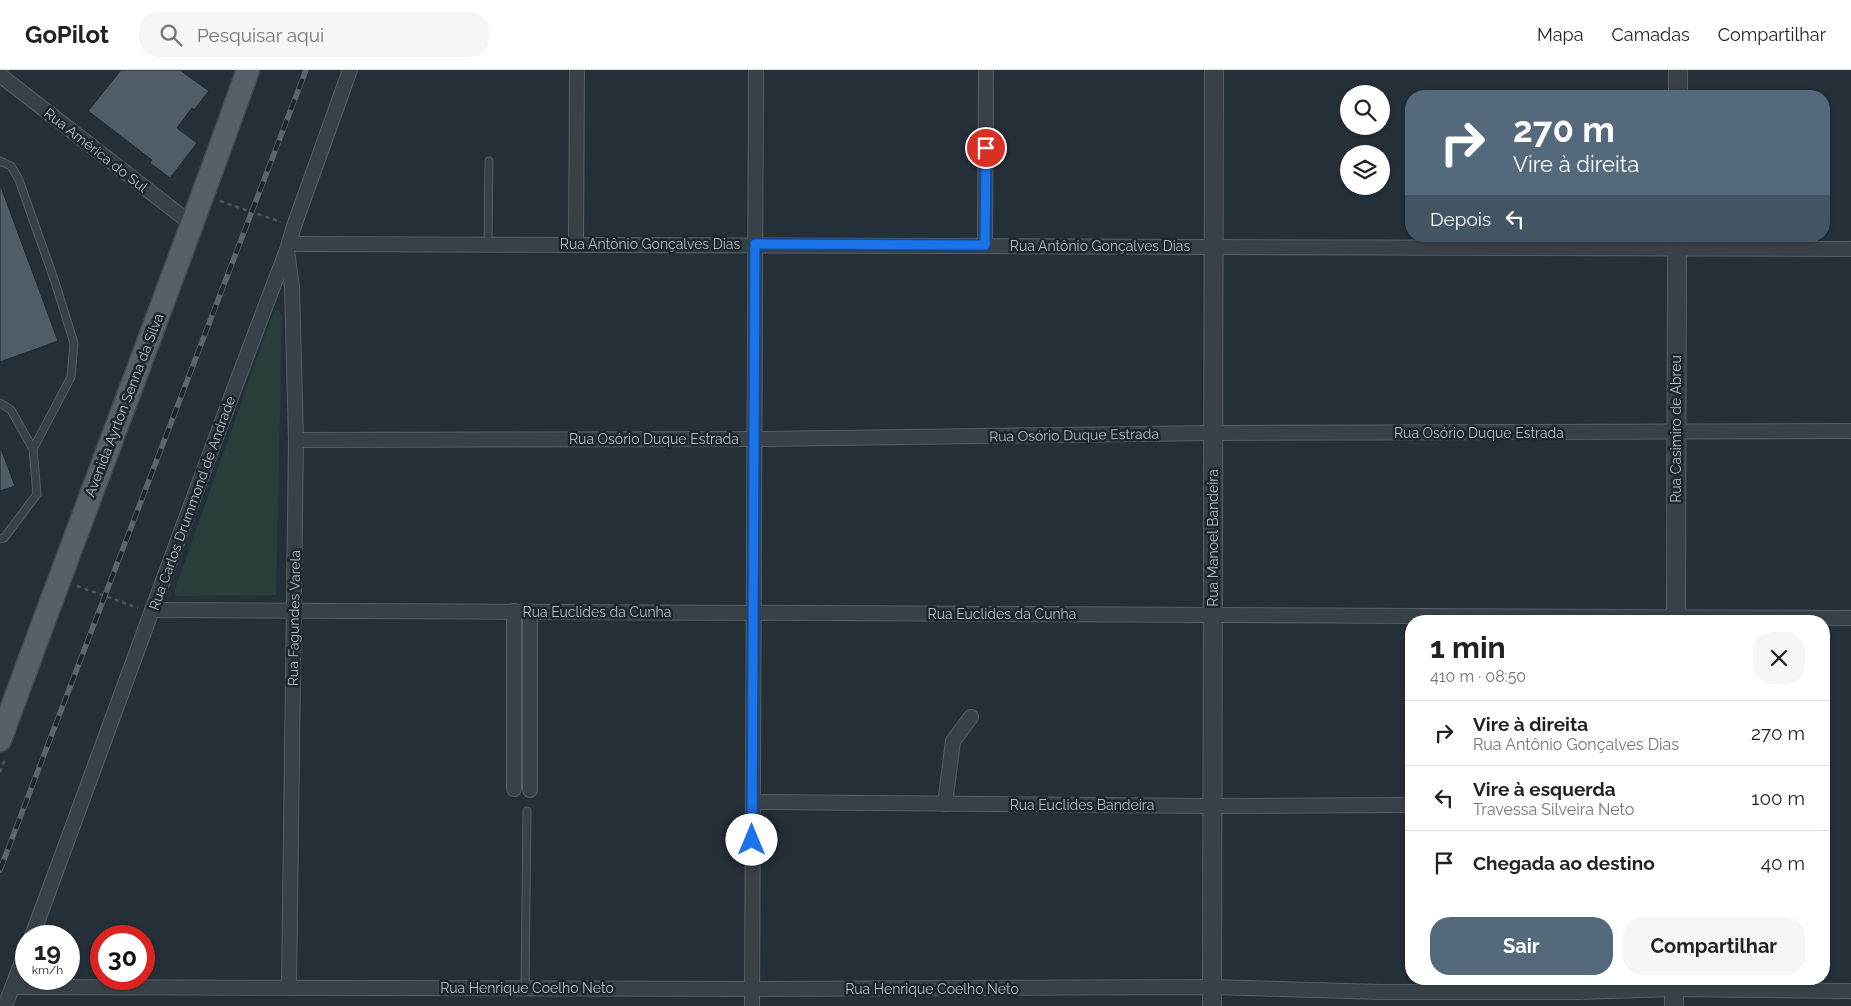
<!DOCTYPE html>
<html lang="pt">
<meta charset="utf-8">
<style>
body{margin:0;font-family:Raleway,sans-serif;background:#f6f6f6;color:#222;height:100vh;display:flex;flex-direction:column;font-size:19px;white-space:nowrap}
*{box-sizing:border-box;margin:0}
p{font-size:16px;color:#767676}
.icon{flex:none;width:28px;height:28px;fill:none;stroke:currentColor;stroke-width:2;stroke-linecap:round;stroke-linejoin:round}
.map{position:relative;flex:1;overflow:hidden}
.sheet{position:absolute;left:1405px;top:545px;width:425px;height:370px;display:flex;flex-direction:column;background:#fff;border-radius:20px;box-shadow:0 1px 4px #0004}
.sheet>*{flex:none}
.hud{position:absolute;left:1405px;top:20px;width:425px;height:152px;border-radius:20px;box-shadow:0 1px 4px #0004;background:#54697c;color:#fff;overflow:hidden}
.buttons{position:absolute;left:1340px;top:15px;display:grid;gap:10px}
.buttons a{display:grid;place-items:center;width:50px;height:50px;border-radius:50%;background:#fff;box-shadow:0 1px 4px #0004;font-size:25px}
.speed{position:absolute;left:15px;top:855px;display:flex;gap:10px;font-size:25px;font-weight:700;text-align:center}
.speed>*{display:grid;place-content:center;width:65px;height:65px;border-radius:50%;background:#fff;box-shadow:0 1px 4px #0004;line-height:1}
.speed small{font-size:12px;font-weight:400}
.speed .limit{border:8px solid #d22;background:#fff;color:#111}
.pin{position:absolute;display:grid;place-items:center;width:42px;height:42px;color:#fff;margin:-21px;border:2px solid #fff;border-radius:50%;box-shadow:0 1px 5px #0007}
.me{position:absolute;width:55px;margin:-28px;rotate:0deg;stroke-linejoin:round;filter:drop-shadow(0 0 4px #0008)}
.turn{display:flex;align-items:center;gap:18px;height:105px;padding:0 25px;font-size:22px}
.turn .icon{width:65px;height:65px;stroke-width:2.5}
.turn b{display:block;font-size:35px;line-height:42px}
.then{display:flex;align-items:center;height:48px;padding:0 25px;background:#0003;gap:10px;font-size:19px}
.round{display:grid;place-items:center;flex:none;width:52px;height:52px;border-radius:20px;background:#f6f6f6}
.head{display:flex;align-items:center;justify-content:space-between;height:85px;padding:0 25px}
h1{font-size:30px;font-weight:700;line-height:38px}
.action{display:flex;gap:10px;margin-top:auto;padding:10px 25px}
.action a{flex:1;height:58px;border-radius:20px;background:#54697c;color:#fff;font-size:20px;font-weight:700;line-height:58px;text-align:center}
.action a+a{background:#f6f6f6;color:#222}
ul{padding:0;list-style:none}
li{display:flex;align-items:center;gap:15px;height:65px;padding:0 25px;border-top:1px solid #e0e0e0}
li div{flex:1}
li b{display:block;font-size:19px}
li em{font-style:normal}
header{display:flex;align-items:center;gap:30px;box-sizing:border-box;height:70px;padding:0 25px;background:#fff;border-bottom:1px solid #e0e0e0}
header strong{font-size:24px}
nav{display:flex;gap:28px;margin-inline-start:auto;font-size:18px}
.search{width:350px;height:45px;background:#f6f6f6;display:flex;align-items:center;gap:12px;box-sizing:border-box;padding:0 18px;border-radius:20px;color:#767676;font-size:19px}
.map>svg:first-child{display:block}
</style>
<header>
<strong>GoPilot</strong>
<div class="search"><svg class="icon" aria-label="search" viewBox="0 0 24 24"><circle cx="10" cy="10" r="6"/><path d="M15 15l6 6"/></svg>Pesquisar aqui</div>
<nav><a>Mapa</a><a>Camadas</a><a>Compartilhar</a></nav>
</header>
<div class="map">
<svg width="1851" height="936" viewBox="0 0 1851 936">
<rect width="100%" height="100%" fill="#252f38"/>
<path fill="#293d3b" d="M 279,239 L 282,247 L 276,525 L 176,526 L 174,522 L 272,246 L 276,240 Z"/>
<g fill="#505c66" stroke="#1f282f">
<path d="M 121,0 L 180,0 L 209,21 L 194,40 L 192,38 L 177,58 L 197,73 L 170,108 L 150,93 L 152,90 L 88,41 Z"/>
<path d="M 1,117 L 58,271 L 0,292 L 0,118 Z"/>
<path d="M 1,379 L 15,416 L 0,421 L 0,380 Z"/>
</g>
<g fill="none" stroke-linecap="round" stroke-linejoin="round">
<g stroke="#565f66" stroke-width="9">
<g id="service">
<path d="M 0,91 L 11,96 L 19,110 L 55,212 L 74,273 L 71,307 L 33,379"/>
<path d="M 488,173 L 489,91"/>
<path d="M 0,333 L 11,340 L 33,379 L 37,424 L 4,468 L 0,469"/>
<path d="M 525,918 L 527,741"/>
</g>
</g>
<g stroke="#565f66" stroke-width="16">
<g id="minor">
<path d="M 0,5 L 193,155"/>
<path d="M 576,173 L 577,0"/>
<path d="M 289,174 L 1851,179"/>
<path d="M 985,175 L 986,0"/>
<path d="M 287,181 L 292,217 L 296,370 L 289,917"/>
<path d="M 296,370 L 754,369 L 1213,363 L 1851,361"/>
<path d="M 153,540 L 1851,548"/>
<path d="M 530,541 L 530,720"/>
<path d="M 514,719 L 514,541"/>
<path d="M 753,732 L 1212,736 L 1411,735"/>
<path d="M 945,734 L 953,671 L 971,647"/>
<path d="M 32,866 C 117,638 199,408 287,180 L 294,156 L 350,0"/>
<path d="M 13,917 L 752,919 L 1212,917 L 1381,922 L 1577,922 L 1674,919 L 1851,921"/>
<path d="M 5,936 L 26,881"/>
<path d="M 752,936 L 756,0"/>
</g>
</g>
<g stroke="#565f66" stroke-width="20">
<g id="tertiary">
<path d="M 1678,26 L 1678,0"/>
<path d="M 1676,551 L 1677,166"/>
<path d="M 1212,936 L 1214,0"/>
<path d="M 1674,936 L 1674,909"/>
</g>
</g>
<g stroke="#414a51" stroke-width="25">
<path id="primary" d="M 0,670 C 82,446 168,224 248,0"/>
</g>
<g stroke="#485a59" stroke-width="2.5" stroke-dasharray="4 4" stroke-linecap="butt">
<path d="M 220,131 L 281,152"/>
<path d="M 77,516 L 138,538"/>
<path d="M 0,702 L 6,687"/>
</g>
<use href="#service" stroke="#384148" stroke-width="7"/>
<use href="#minor" stroke="#384148" stroke-width="14"/>
<use href="#tertiary" stroke="#384148" stroke-width="18"/>
<use href="#primary" stroke="#566068" stroke-width="22"/>
<g stroke="#5a656f" stroke-width="5.5">
<path id="rail" d="M 0,800 L 306,0"/>
</g>
<use href="#rail" stroke="#1d262d" stroke-width="4" stroke-dasharray="11" stroke-linecap="butt"/>
</g>
<g fill="none" stroke-linecap="round" stroke-linejoin="round">
<g stroke="#114b97" stroke-width="12">
<path id="route" d="M 752,770 L 755,174 L 985,175 L 986,78"/>
</g>
<use href="#route" stroke="#1a73e8" stroke-width="9"/>
</g>
<g text-anchor="middle" stroke-width="5" stroke-linejoin="round" paint-order="stroke">
<g font-size="14" fill="#b3bcc4" stroke="#1d262d">
<text transform="translate(96 80) rotate(38)" y="5">Rua América do Sul</text>
<text x="650" y="179">Rua Antônio Gonçalves Dias</text>
<text x="1100" y="181">Rua Antônio Gonçalves Dias</text>
<text transform="translate(124 335) rotate(-69)" y="5">Avenida Ayrton Senna da Silva</text>
<text transform="translate(1676 359) rotate(-90)" y="5">Rua Casimiro de Abreu</text>
<text x="1479" y="368">Rua Osório Duque Estrada</text>
<text transform="translate(1074 365) rotate(-1)" y="5">Rua Osório Duque Estrada</text>
<text x="654" y="374">Rua Osório Duque Estrada</text>
<text transform="translate(192 433) rotate(-70)" y="5">Rua Carlos Drummond de Andrade</text>
<text transform="translate(1213 468) rotate(-90)" y="5">Rua Manoel Bandeira</text>
<text x="597" y="547">Rua Euclides da Cunha</text>
<text x="1002" y="549">Rua Euclides da Cunha</text>
<text transform="translate(294 548) rotate(-89)" y="5">Rua Fagundes Varela</text>
<text x="1082" y="740">Rua Euclides Bandeira</text>
<text x="527" y="923">Rua Henrique Coelho Neto</text>
<text x="932" y="924">Rua Henrique Coelho Neto</text>
</g>
</g>
</svg>
<div class="buttons">
<a><svg class="icon" aria-label="search" viewBox="0 0 24 24"><circle cx="10" cy="10" r="6"/><path d="M15 15l6 6"/></svg></a>
<a><svg class="icon" aria-label="layers" viewBox="0 0 24 24"><path d="M12 4l9 5-9 5-9-5zM3 14l9 5 9-5"/></svg></a>
</div>
<div class="speed"><div>19<small>km/h</small></div><div class="limit">30</div></div>
<div class="pin" style="left:986px;top:78px;background:#d93025"><svg class="icon" aria-label="arrive" viewBox="0 0 24 24"><path d="M6 21V4h12l-3 4 3 4H6"/></svg></div>
<svg class="me" style="left:752px;top:770px" viewBox="-20 -20 40 40"><circle r="19" fill="#fff"/><path d="M0-13L10 11 0 6-10 11z" fill="#1a73e8"/></svg>
<div class="hud">
<div class="turn"><svg class="icon" aria-label="right" viewBox="0 0 24 24"><path d="M7 20v-9h11M14 6l5 5-5 5"/></svg><div><b>270 m</b>Vire à direita</div></div>
<div class="then">Depois<svg class="icon" aria-label="left" viewBox="0 0 24 24"><path d="M17 20v-9H6M10 6l-5 5 5 5"/></svg></div>
</div>
<section class="sheet">
<div class="head"><div><h1>1 min</h1><p>410 m · 08:50</p></div><a class="round"><svg class="icon" aria-label="close" viewBox="0 0 24 24"><path d="M6 6l12 12M18 6L6 18"/></svg></a></div>
<ul>
<li><svg class="icon" aria-label="right" viewBox="0 0 24 24"><path d="M7 20v-9h11M14 6l5 5-5 5"/></svg><div><b>Vire à direita</b><p>Rua Antônio Gonçalves Dias</p></div><em>270 m</em></li>
<li><svg class="icon" aria-label="left" viewBox="0 0 24 24"><path d="M17 20v-9H6M10 6l-5 5 5 5"/></svg><div><b>Vire à esquerda</b><p>Travessa Silveira Neto</p></div><em>100 m</em></li>
<li><svg class="icon" aria-label="arrive" viewBox="0 0 24 24"><path d="M6 21V4h12l-3 4 3 4H6"/></svg><div><b>Chegada ao destino</b></div><em>40 m</em></li>
</ul>
<div class="action"><a>Sair</a><a>Compartilhar</a></div>
</section>
</div>
